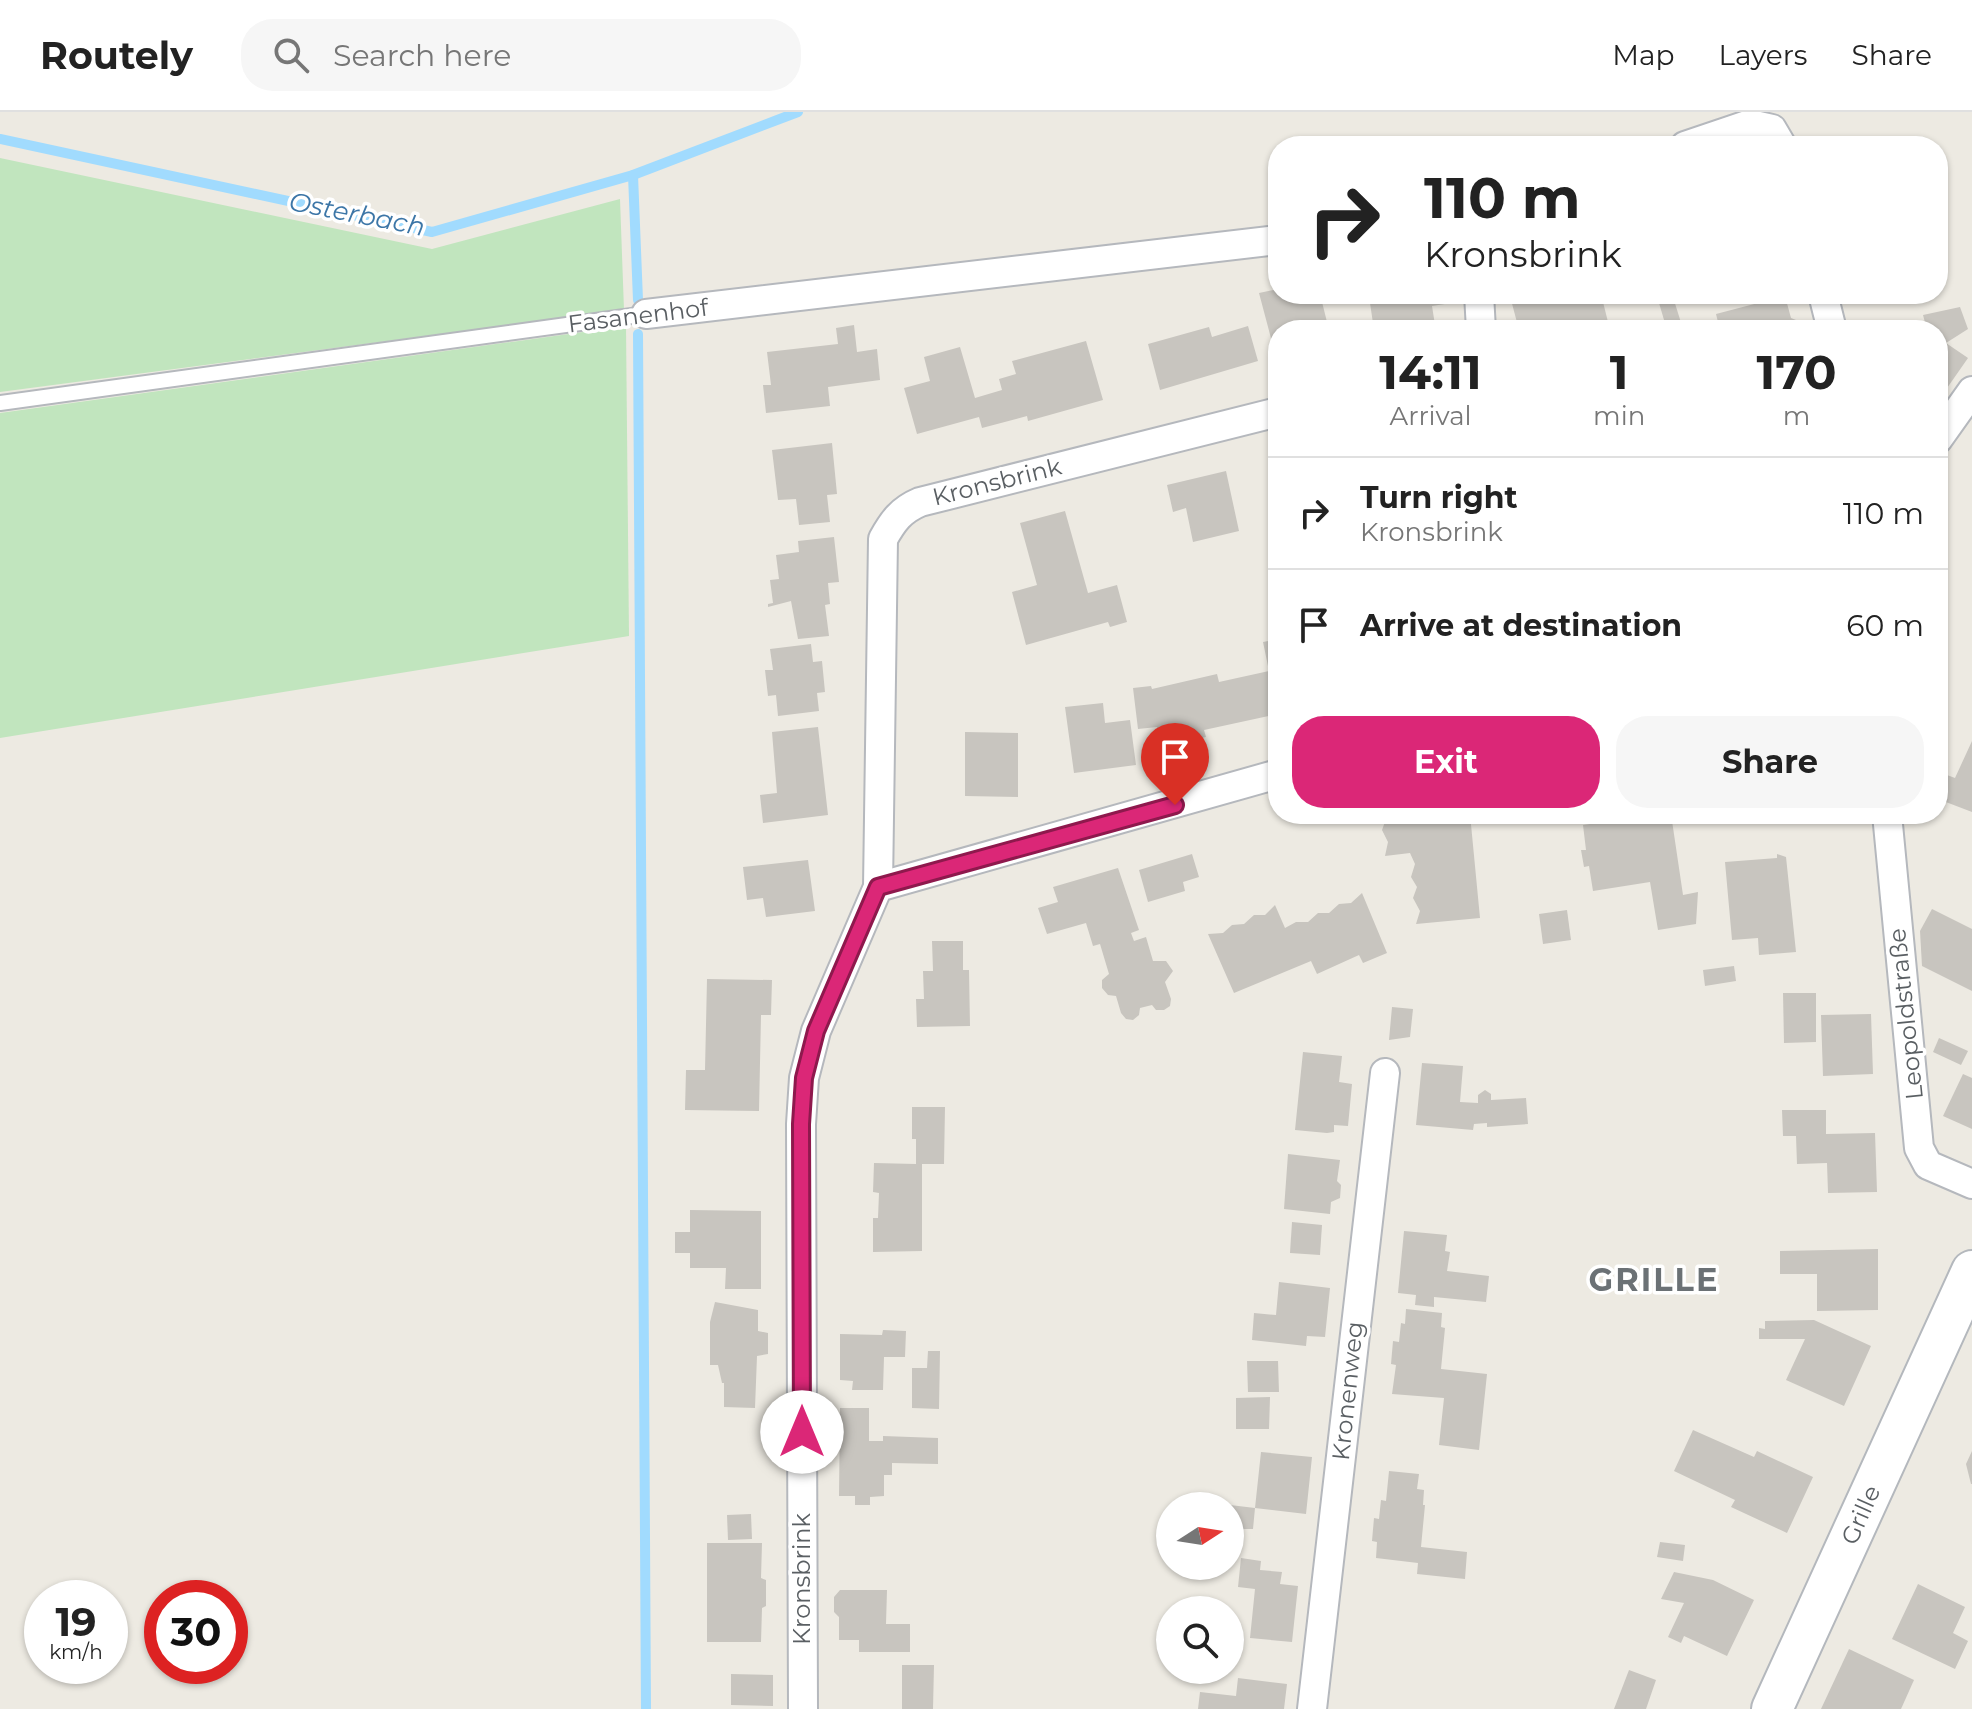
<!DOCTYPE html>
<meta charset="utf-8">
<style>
body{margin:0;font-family:Montserrat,sans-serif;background:#f6f6f6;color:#222;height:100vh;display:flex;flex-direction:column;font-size:30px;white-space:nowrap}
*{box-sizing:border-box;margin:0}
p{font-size:26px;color:#767676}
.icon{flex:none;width:44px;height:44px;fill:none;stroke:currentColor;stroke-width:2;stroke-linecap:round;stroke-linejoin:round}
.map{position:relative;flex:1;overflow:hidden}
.side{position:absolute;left:1268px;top:208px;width:680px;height:504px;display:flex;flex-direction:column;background:#fff;border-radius:32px;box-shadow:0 2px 6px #0004}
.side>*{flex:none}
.hud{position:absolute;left:1268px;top:24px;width:680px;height:168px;border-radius:32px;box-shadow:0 2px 6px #0004;background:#fff;color:#222;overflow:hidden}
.needle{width:52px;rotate:78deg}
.tools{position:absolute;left:1156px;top:1380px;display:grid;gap:16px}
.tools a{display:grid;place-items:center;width:88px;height:88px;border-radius:50%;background:#fff;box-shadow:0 2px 6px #0004;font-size:40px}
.speed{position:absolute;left:24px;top:1468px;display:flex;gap:16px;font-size:40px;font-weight:700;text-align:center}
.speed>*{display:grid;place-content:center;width:104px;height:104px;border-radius:50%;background:#fff;box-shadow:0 2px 6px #0004;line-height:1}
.speed small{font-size:20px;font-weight:400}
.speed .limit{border:12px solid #d22;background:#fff;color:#111}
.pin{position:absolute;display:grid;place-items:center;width:68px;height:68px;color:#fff;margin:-82px -34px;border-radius:50% 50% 50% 0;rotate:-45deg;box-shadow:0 0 8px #0007}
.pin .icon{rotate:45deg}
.me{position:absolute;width:88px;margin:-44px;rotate:0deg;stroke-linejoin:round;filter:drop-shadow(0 0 6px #0008)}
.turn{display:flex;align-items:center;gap:28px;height:168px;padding:0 24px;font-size:36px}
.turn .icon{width:104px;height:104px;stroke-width:2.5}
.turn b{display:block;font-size:56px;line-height:68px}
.eta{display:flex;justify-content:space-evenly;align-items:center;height:136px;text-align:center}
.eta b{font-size:48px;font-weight:700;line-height:56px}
.cta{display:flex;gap:16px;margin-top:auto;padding:16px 24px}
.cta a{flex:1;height:92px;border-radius:32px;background:#db2777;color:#fff;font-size:32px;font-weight:700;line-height:92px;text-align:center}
.cta a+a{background:#f6f6f6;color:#222}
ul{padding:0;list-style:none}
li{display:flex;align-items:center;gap:24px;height:112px;padding:0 24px;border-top:2px solid #e0e0e0}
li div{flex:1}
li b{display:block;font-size:30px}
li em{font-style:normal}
header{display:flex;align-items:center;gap:48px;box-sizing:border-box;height:112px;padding:0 40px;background:#fff;border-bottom:2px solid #e0e0e0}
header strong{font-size:38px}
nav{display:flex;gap:44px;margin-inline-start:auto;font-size:28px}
.search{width:560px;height:72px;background:#f6f6f6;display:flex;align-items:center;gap:20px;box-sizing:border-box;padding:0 28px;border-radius:32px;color:#767676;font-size:30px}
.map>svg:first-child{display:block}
</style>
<header>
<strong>Routely</strong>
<div class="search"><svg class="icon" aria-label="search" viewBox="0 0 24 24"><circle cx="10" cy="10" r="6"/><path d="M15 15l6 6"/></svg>Search here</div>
<nav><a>Map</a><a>Layers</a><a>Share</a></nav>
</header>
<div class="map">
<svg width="1972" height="1597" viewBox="0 0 1972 1597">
<rect width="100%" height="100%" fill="#edeae2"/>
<g fill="#c1e5be">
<path d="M 0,46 L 432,137 L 620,87 L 624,198 L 0,280 Z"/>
<path d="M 626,214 L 629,524 L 0,626 L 0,301 Z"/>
</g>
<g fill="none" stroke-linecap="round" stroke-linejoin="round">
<g stroke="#a1dbfe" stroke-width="10">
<path d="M 0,27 L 432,120 L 633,63 L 798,0"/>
<path d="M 633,63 L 638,188"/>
<path d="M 638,222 L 646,1597"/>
</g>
</g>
<g fill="#c8c5bf">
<path d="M 1278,177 L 1278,182 L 1320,182 L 1329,218 L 1278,218 L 1277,249 L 1259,181 Z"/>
<path d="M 1361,182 L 1463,182 L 1464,189 L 1432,194 L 1435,213 L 1374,218 L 1370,191 Z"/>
<path d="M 1519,182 L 1568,182 L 1569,185 L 1601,182 L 1610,218 L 1519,218 L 1510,184 Z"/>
<path d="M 1785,184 L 1791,206 L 1796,208 L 1799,218 L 1720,218 L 1716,202 Z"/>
<path d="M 1673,185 L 1683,217 L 1681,218 L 1667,218 L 1659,191 Z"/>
<path d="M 1960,195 L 1968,217 L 1946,231 L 1968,246 L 1938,289 L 1938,218 L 1927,218 L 1923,203 Z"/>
<path d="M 854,213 L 857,240 L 877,237 L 880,268 L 828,275 L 830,294 L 766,301 L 763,273 L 771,273 L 767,240 L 838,232 L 836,216 Z"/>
<path d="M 1248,214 L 1258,249 L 1160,278 L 1148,232 L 1209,215 L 1212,225 Z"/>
<path d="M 1086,229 L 1103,288 L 1028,309 L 1027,304 L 982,316 L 979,305 L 917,322 L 904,276 L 930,269 L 924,245 L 960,235 L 975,286 L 1002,278 L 999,267 L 1016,262 L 1012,249 Z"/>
<path d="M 832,331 L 837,382 L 827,383 L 830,410 L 799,413 L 796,387 L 778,388 L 772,338 Z"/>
<path d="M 1226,359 L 1239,419 L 1193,430 L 1186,396 L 1173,400 L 1167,373 Z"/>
<path d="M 1065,399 L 1088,481 L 1117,473 L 1127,510 L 1110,515 L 1108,510 L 1026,533 L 1012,480 L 1037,473 L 1020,411 Z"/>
<path d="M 834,425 L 839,470 L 828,471 L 830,492 L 825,493 L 829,524 L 798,527 L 791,489 L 768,495 L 768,492 L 773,491 L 770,468 L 779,467 L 776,443 L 799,440 L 798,429 Z"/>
<path d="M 1278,527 L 1278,602 L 1204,618 L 1206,625 L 1159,636 L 1157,615 L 1138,617 L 1133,576 L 1151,574 L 1152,577 L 1217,562 L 1219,570 L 1269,559 L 1263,530 Z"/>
<path d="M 811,532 L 813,550 L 822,549 L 825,580 L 817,581 L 819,599 L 778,604 L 776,583 L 768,584 L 765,558 L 773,558 L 770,537 Z"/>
<path d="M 1103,591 L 1105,611 L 1130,608 L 1136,653 L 1074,661 L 1065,595 Z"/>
<path d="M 818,615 L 828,703 L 763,711 L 760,683 L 777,681 L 772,620 Z"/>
<path d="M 965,620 L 1018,621 L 1018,685 L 965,684 Z"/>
<path d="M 1972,629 L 1972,700 L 1938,687 L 1947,663 L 1955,666 Z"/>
<path d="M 1383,702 L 1470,702 L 1480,806 L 1416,812 L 1420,799 L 1413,786 L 1417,775 L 1411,765 L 1415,752 L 1410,741 L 1385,744 L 1388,730 L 1382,718 L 1386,707 Z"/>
<path d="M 1631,702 L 1671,702 L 1683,783 L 1698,780 L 1696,812 L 1658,818 L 1650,770 L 1593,779 L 1589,754 L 1584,755 L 1581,738 L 1586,738 L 1583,713 L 1631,706 Z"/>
<path d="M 1192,742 L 1199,765 L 1183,770 L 1185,779 L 1148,790 L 1139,758 Z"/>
<path d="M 1777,742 L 1786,745 L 1796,840 L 1759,843 L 1758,826 L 1732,828 L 1725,750 L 1777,746 Z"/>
<path d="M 808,748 L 815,799 L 766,805 L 763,786 L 747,788 L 743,755 Z"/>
<path d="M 1118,756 L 1139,818 L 1131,821 L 1134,829 L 1146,825 L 1153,849 L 1166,849 L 1173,859 L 1165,870 L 1171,887 L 1170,894 L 1164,898 L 1156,898 L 1152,893 L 1140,896 L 1139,903 L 1133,908 L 1126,907 L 1121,901 L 1116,884 L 1108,883 L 1102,876 L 1102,868 L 1109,862 L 1100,832 L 1093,834 L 1086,811 L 1047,822 L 1038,796 L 1058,790 L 1053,775 Z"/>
<path d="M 1362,781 L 1387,841 L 1363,851 L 1359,843 L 1317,862 L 1311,849 L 1234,881 L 1208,822 L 1223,821 L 1232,813 L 1244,812 L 1254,803 L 1265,803 L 1275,793 L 1285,816 L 1296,810 L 1308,810 L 1318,801 L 1329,801 L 1339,792 L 1351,791 Z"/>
<path d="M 1932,797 L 1972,817 L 1972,879 L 1922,854 L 1920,819 Z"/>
<path d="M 1567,798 L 1571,828 L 1543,832 L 1539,802 Z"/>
<path d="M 932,829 L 963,829 L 963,858 L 969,858 L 970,914 L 917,915 L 916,887 L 924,887 L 923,859 L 933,859 Z"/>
<path d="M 1734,854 L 1736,869 L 1705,874 L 1703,858 Z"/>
<path d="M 707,867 L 772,868 L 771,903 L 761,903 L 759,999 L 685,998 L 686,958 L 705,958 Z"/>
<path d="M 1783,881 L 1816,881 L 1816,930 L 1784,931 Z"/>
<path d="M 1392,895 L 1413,897 L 1410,925 L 1389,928 Z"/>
<path d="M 1871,902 L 1873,962 L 1823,964 L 1821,903 Z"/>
<path d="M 1939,926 L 1968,939 L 1961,953 L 1933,940 Z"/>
<path d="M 1303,940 L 1342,944 L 1339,970 L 1352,972 L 1348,1014 L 1334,1013 L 1334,1020 L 1327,1021 L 1295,1018 Z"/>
<path d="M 1422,951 L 1463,954 L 1460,990 L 1478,991 L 1478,983 L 1485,978 L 1491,982 L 1491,988 L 1526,986 L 1528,1012 L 1487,1015 L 1487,1011 L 1474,1012 L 1473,1018 L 1416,1013 Z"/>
<path d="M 1963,962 L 1972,966 L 1972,1017 L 1943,1004 Z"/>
<path d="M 912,995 L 945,995 L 944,1052 L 922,1052 L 922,1139 L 873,1140 L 873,1106 L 878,1106 L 879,1081 L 873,1080 L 874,1051 L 916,1052 L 916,1027 L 912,1027 Z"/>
<path d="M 1782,998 L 1826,998 L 1826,1022 L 1875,1021 L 1877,1080 L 1828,1081 L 1827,1051 L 1797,1052 L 1796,1024 L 1783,1024 Z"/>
<path d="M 1288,1042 L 1340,1048 L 1337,1069 L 1341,1073 L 1340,1086 L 1331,1090 L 1330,1102 L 1284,1097 Z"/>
<path d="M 690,1098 L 761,1099 L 761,1177 L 725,1177 L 726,1156 L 690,1156 L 690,1141 L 675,1141 L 675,1120 L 690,1120 Z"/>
<path d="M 1292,1110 L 1322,1113 L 1320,1143 L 1290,1141 Z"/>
<path d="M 1404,1119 L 1447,1123 L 1445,1139 L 1450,1140 L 1447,1159 L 1489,1164 L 1486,1190 L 1434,1185 L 1434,1195 L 1415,1193 L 1416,1183 L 1398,1181 Z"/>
<path d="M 1878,1137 L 1878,1198 L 1817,1199 L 1817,1162 L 1780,1162 L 1780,1139 Z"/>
<path d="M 1279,1170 L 1330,1176 L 1325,1225 L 1307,1224 L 1306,1234 L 1252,1228 L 1254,1201 L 1276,1203 Z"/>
<path d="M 715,1190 L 758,1198 L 758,1219 L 768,1221 L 768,1242 L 757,1244 L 755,1296 L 724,1295 L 724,1271 L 722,1271 L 718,1253 L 710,1253 L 710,1210 Z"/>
<path d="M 1406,1197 L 1442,1201 L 1441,1215 L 1445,1216 L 1441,1257 L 1487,1262 L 1479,1338 L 1439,1333 L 1444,1286 L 1392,1282 L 1396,1253 L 1391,1252 L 1393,1229 L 1399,1230 L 1401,1211 L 1405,1212 Z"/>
<path d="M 1814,1208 L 1871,1234 L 1844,1294 L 1786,1268 L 1805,1227 L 1759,1227 L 1759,1216 L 1765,1217 L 1765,1209 Z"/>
<path d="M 883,1218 L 906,1219 L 905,1245 L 884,1245 L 883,1278 L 852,1278 L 853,1269 L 840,1268 L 840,1222 L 882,1223 Z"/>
<path d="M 928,1239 L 940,1239 L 939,1297 L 912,1296 L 912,1256 L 927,1256 Z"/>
<path d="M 1247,1249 L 1278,1249 L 1279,1280 L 1248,1280 Z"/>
<path d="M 1270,1285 L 1269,1317 L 1236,1317 L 1236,1286 Z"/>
<path d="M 840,1296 L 869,1296 L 869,1329 L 883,1329 L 883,1324 L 938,1326 L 938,1352 L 892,1351 L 892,1363 L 884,1363 L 884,1384 L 870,1385 L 870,1393 L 855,1393 L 855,1384 L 839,1384 Z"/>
<path d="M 1693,1318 L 1754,1345 L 1757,1339 L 1813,1365 L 1787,1421 L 1731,1395 L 1735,1388 L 1674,1359 Z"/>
<path d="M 1972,1339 L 1972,1372 L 1971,1372 L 1966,1352 Z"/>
<path d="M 1261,1340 L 1312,1345 L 1306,1402 L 1255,1396 L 1253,1417 L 1230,1417 L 1230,1393 L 1255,1396 Z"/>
<path d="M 1389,1359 L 1419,1362 L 1417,1377 L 1424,1378 L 1423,1393 L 1425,1393 L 1421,1435 L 1467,1440 L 1465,1467 L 1417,1462 L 1418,1451 L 1376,1446 L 1377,1430 L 1372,1429 L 1374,1406 L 1379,1407 L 1381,1388 L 1386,1389 Z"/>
<path d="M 751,1402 L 752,1427 L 728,1428 L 727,1403 Z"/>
<path d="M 1660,1430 L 1685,1433 L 1683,1449 L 1657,1445 Z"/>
<path d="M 707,1431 L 762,1431 L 761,1466 L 766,1468 L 766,1494 L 762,1496 L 761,1530 L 707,1530 Z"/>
<path d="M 1241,1446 L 1261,1449 L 1260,1458 L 1282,1460 L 1280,1472 L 1298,1474 L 1292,1530 L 1250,1526 L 1255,1477 L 1238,1475 Z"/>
<path d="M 1190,1454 L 1209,1454 L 1208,1465 L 1189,1464 Z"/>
<path d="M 1674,1460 L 1713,1468 L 1754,1488 L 1727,1544 L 1684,1524 L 1681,1531 L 1668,1525 L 1684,1491 L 1661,1487 Z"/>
<path d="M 1918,1472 L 1965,1495 L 1953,1521 L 1968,1529 L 1955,1557 L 1892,1527 Z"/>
<path d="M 840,1478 L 887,1478 L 886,1512 L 910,1512 L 910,1540 L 859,1540 L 859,1528 L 839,1528 L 839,1505 L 834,1500 L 834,1485 Z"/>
<path d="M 1849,1537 L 1914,1568 L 1901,1597 L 1821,1597 Z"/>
<path d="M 902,1553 L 934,1553 L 933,1597 L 902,1597 Z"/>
<path d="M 1629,1558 L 1656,1568 L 1646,1597 L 1614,1597 Z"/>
<path d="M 731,1562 L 773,1563 L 773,1594 L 731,1593 Z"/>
<path d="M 1238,1566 L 1287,1572 L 1284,1597 L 1198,1597 L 1200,1580 L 1236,1584 Z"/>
</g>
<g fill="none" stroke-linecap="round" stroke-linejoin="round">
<g stroke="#b5b8bd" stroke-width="18">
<path id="lane" d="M 0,291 L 646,202"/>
</g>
<g stroke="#b5b8bd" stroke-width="32">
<g id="street">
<path d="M 1685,34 L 1750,12 L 1772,17 L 1782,34"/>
<path d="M 1479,182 L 1481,218"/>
<path d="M 1823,182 L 1832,218"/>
<path d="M 646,202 L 1278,128"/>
<path d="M 1938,327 L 1972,279"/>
<path d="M 1887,702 L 1919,1036 L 1928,1053 L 1972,1072"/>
<path d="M 878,775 L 883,427 C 893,409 901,398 920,390 L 1278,300"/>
<path d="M 803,1597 L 801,1012 L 804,966 L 816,919 L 878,775 L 1278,662"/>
<path d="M 1312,1597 L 1385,961"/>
</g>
</g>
<g stroke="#b4b8bd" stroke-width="44">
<path id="secondary" d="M 1772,1597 L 1972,1159"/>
</g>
<use href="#lane" stroke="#fff" stroke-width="14"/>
<use href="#street" stroke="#fff" stroke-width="28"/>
<use href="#secondary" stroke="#fff" stroke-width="40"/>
</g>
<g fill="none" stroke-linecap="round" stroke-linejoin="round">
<g stroke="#8e194d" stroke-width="20">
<path id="route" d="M 802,1320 L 801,1012 L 804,966 L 816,919 L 878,775 L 1175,693"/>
</g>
<use href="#route" stroke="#db2777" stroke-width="14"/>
</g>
<g text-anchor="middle" stroke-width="7" stroke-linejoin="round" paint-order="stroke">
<g font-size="24" fill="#5a5f63" stroke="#fff">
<text transform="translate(638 204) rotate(-7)" y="8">Fasanenhof</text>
<text transform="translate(997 370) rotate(-14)" y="8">Kronsbrink</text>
<text transform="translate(1906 902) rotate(-96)" y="8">Leopoldstraße</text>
<text transform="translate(1348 1279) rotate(-84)" y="8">Kronenweg</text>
<text transform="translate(1861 1403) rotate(-66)" y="8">Grille</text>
<text transform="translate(802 1467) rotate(-90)" y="8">Kronsbrink</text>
</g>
<g font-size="26" font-style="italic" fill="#3c76a7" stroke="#fff">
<text transform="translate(357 102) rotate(11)" y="9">Osterbach</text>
</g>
<g font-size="32" font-weight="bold" letter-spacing="2" fill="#6b7175" stroke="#fff">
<text x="1654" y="1179">GRILLE</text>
</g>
</g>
</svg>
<div class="tools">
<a><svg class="needle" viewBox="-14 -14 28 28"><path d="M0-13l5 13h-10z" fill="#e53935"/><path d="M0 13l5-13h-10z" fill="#767676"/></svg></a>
<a><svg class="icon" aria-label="search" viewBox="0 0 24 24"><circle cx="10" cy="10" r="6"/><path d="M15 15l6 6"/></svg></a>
</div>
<div class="speed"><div>19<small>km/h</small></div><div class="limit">30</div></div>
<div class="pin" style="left:1175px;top:693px;background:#d93025"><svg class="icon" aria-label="arrive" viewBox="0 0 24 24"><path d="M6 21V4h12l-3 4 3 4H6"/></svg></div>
<svg class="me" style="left:802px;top:1320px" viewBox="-20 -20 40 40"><circle r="19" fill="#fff"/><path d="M0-13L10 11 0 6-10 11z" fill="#db2777"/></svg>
<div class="hud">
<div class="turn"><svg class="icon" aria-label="right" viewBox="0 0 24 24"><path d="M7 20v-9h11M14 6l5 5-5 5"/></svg><div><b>110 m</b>Kronsbrink</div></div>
</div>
<section class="side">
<div class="eta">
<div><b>14:11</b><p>Arrival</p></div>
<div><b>1</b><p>min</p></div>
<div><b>170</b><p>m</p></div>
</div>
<ul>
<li><svg class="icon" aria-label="right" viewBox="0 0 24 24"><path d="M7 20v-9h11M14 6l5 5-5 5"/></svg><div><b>Turn right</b><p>Kronsbrink</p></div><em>110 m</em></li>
<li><svg class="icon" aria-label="arrive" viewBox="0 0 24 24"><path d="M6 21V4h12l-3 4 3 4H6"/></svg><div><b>Arrive at destination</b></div><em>60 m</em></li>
</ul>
<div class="cta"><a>Exit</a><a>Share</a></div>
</section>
</div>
